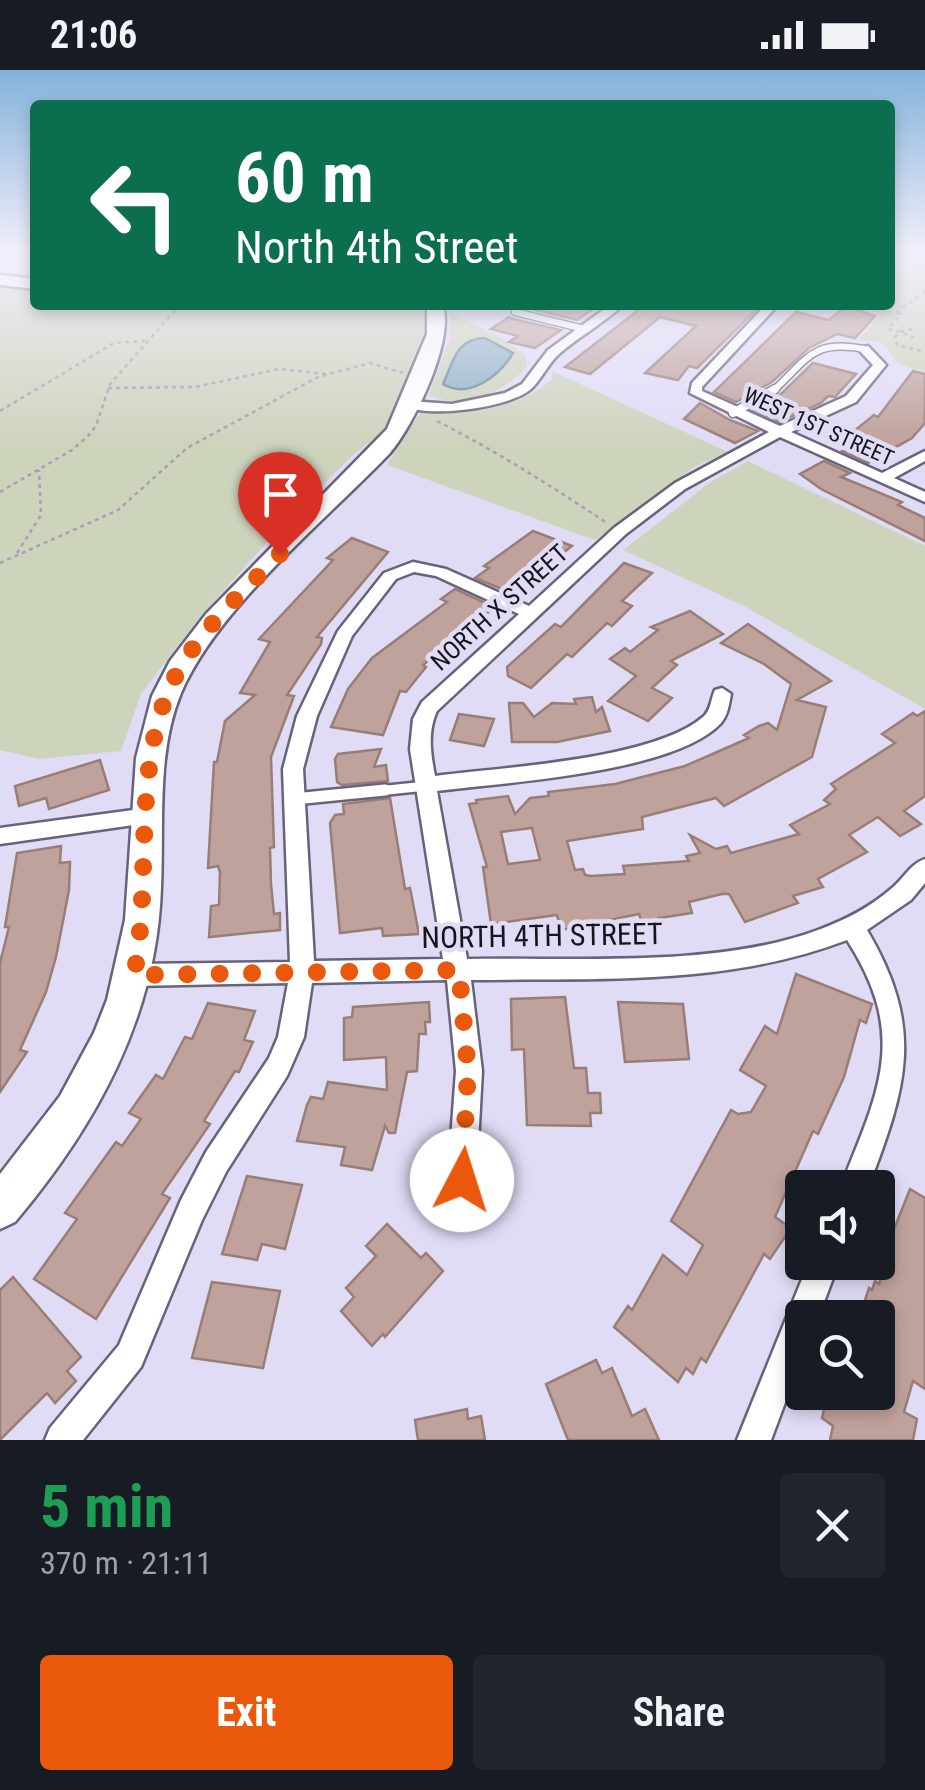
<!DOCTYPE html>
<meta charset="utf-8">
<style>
body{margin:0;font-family:"Roboto Condensed",sans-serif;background:#20242c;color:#f1f3f6;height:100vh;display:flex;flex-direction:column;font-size:38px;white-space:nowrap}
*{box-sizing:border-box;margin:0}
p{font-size:32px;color:#9ea1a6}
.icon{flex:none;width:55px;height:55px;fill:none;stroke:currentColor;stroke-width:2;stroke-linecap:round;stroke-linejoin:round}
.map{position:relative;height:1370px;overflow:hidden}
.sheet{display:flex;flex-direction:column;background:#171b24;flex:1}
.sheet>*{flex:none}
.guide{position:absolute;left:30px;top:30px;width:865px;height:210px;border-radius:10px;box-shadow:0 5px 15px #0003;background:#0b6e4f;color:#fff;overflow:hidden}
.tools{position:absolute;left:785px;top:1100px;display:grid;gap:20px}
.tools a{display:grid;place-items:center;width:110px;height:110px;border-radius:10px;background:#171b24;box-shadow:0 5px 15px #0003;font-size:50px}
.pin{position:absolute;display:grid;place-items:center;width:85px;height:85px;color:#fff;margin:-102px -42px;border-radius:50% 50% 50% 0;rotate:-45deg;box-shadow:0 0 10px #0007}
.pin .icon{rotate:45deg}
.me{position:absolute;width:110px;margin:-55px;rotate:5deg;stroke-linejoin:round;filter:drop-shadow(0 0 8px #0008)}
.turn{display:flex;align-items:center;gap:35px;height:210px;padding:0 40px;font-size:45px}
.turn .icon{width:130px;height:130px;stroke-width:2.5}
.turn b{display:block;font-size:70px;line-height:85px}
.round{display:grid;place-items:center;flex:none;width:105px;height:105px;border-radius:10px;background:#20242c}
.headline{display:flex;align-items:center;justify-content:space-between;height:170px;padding:0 40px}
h1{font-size:60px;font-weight:700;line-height:75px;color:#1e9e55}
.action{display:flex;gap:20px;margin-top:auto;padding:20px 40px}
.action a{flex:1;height:115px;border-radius:10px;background:#ea580c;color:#fff;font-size:40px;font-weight:700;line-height:115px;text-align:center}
.action a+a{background:#20242c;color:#f1f3f6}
.status{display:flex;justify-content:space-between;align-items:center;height:70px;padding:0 50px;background:#171b24;direction:ltr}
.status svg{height:28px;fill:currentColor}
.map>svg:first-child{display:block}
</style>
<div class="status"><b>21:06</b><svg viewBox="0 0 49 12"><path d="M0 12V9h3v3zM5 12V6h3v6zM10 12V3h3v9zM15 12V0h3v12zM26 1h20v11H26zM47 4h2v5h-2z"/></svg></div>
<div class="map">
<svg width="925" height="1370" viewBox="0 0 925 1370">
<rect width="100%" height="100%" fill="#e1dcf6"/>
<g fill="#cdd4bc">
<path d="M 890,182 L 899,182 L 925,197 L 925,302 L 900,295 C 884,277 887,268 857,271 L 882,244 L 851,235 L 890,235 Z"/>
<path d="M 0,216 L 35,219 L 35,235 L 421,235 L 427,255 L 397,338 L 379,365 L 354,384 L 278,460 L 199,548 L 141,624 L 121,681 L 39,689 L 0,680 Z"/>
<path d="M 451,243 L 500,267 L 525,285 L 527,296 C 506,322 462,341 429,325 L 449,270 Z"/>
<path d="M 552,301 L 728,382 L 696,396 L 595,470 L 387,395 L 420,343 C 470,342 513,343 552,309 Z"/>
<path d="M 748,391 L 925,476 L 925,639 L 744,536 L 623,480 L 712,411 Z"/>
</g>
<path fill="#8db1c4" stroke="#698292" stroke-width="2.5" d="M 485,268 L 513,283 C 500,305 469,330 443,314 C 454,290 456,269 485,268 Z"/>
<g fill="#bfa29b" stroke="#997d77" stroke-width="2.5" fill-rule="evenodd">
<path d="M 533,235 L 599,235 L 577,250 L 528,238 Z"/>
<path d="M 634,235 L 761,235 L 697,298 L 689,296 L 678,310 L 645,303 L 696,256 L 660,247 L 590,304 L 565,297 L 636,242 Z"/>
<path d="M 846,236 L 875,246 L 855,268 L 837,264 L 809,278 L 772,312 L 736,332 L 714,322 L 796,242 L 829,250 Z"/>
<path d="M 509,247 L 513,249 L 561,260 L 535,278 L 509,272 L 518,266 L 491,259 Z"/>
<path d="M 813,293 L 856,304 L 835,327 L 828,326 L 821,333 L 779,352 L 753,340 L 780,325 Z"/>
<path d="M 913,301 L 925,304 L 925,353 L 912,368 L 868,393 L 842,381 L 845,379 L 839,373 L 874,345 L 878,347 Z"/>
<path d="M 700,333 L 730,350 L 758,361 L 735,373 L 684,349 Z"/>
<path d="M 824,391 L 850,403 L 841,407 L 902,432 L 898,435 L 925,448 L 925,471 L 821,419 L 800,404 Z"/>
<path d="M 533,461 L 572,476 L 557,488 L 553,487 L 514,524 L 475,508 L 489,498 L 484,496 Z"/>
<path d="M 352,468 L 388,482 L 317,567 L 322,568 L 321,574 L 287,625 L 294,626 L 271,687 L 274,777 L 270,778 L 271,814 L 274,844 L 280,843 L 280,860 L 209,867 L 211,836 L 219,835 L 220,802 L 218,796 L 208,798 L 214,692 L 217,692 L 225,651 L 255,625 L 240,623 L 270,572 L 259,569 L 333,490 L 327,488 Z"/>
<path d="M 624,493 L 652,503 L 622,531 L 632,536 L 612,556 L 607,553 L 572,587 L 567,584 L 531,618 L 508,606 L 507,597 L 555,554 L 561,557 Z"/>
<path d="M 455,519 L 494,537 L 453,575 L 448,573 L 423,595 L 426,597 L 406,622 L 400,621 L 383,665 L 331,657 L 348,619 L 372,588 L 447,532 L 441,529 Z"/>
<path d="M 690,541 L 723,564 L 671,591 L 677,595 L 652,618 L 672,628 L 648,651 L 608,631 L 636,606 L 610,589 L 625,578 L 630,582 L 658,560 L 651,557 Z"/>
<path d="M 748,554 L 831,611 L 797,630 L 826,637 L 812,687 L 724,736 L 716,728 L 642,747 L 643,759 L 567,771 L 575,800 L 583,799 L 585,805 L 591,806 L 625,804 L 623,796 L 689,791 L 686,786 L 700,783 L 690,765 L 716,779 L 727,776 L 731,783 L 799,764 L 790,755 L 830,734 L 824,730 L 836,719 L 831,714 L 895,673 L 882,664 L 913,643 L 917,646 L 925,641 L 925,726 L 904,741 L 921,754 L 900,766 L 878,747 L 849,765 L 867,782 L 818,809 L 823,817 L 793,826 L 798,833 L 745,852 L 729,824 L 722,824 L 689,832 L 692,843 L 659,848 L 660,854 L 643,856 L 639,844 L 561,860 L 557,845 L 491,854 L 483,797 L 487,797 L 469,734 L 477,733 L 476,730 L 508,726 L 515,744 L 530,728 L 549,726 L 548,722 L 615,714 L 685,696 L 749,668 L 744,665 L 759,656 L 768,653 L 777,660 L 791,614 L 764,594 L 721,573 ZM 532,758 L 540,790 L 508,794 L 501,762 Z"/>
<path d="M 592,627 L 596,642 L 602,637 L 610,661 L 557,672 L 512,672 L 509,633 L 523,633 L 534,647 L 552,633 L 576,634 L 574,629 Z"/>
<path d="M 459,644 L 494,649 L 484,676 L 450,670 Z"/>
<path d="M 381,679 L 374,697 L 386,695 L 388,711 L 342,715 L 337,712 L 335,689 L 338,684 Z"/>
<path d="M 100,690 L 109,720 L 49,739 L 46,728 L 19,736 L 15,716 Z"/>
<path d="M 390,728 L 405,819 L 410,818 L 419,864 L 383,866 L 382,858 L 340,863 L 330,753 L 335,745 L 344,744 L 343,734 Z"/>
<path d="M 61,776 L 60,793 L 70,792 L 69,820 L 56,887 L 46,922 L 20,980 L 27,982 L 0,1022 L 0,893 L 9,857 L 5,857 L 17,783 Z"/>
<path d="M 796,904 L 872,934 L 866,953 L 860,950 L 844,1007 L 818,1064 L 813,1061 L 775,1147 L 791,1158 L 770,1189 L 764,1184 L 706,1292 L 701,1288 L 693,1304 L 686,1298 L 678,1312 L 614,1257 L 628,1236 L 632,1240 L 663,1185 L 687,1205 L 703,1175 L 671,1151 L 731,1040 L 738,1044 L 751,1042 L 766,1016 L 740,1000 L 765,956 L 777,964 Z"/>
<path d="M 565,927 L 574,998 L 586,998 L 588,1023 L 600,1023 L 601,1043 L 590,1043 L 591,1056 L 527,1055 L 524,979 L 512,980 L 511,929 Z"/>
<path d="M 429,932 L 430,952 L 425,952 L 426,964 L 419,964 L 417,1001 L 407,1002 L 395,1063 L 389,1063 L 385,1056 L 372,1100 L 341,1095 L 345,1077 L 297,1071 L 307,1035 L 311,1027 L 323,1029 L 328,1012 L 387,1020 L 386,987 L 344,990 L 344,948 L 352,947 L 353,937 Z"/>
<path d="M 618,932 L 683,934 L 689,989 L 625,992 Z"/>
<path d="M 208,933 L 255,941 L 244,970 L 253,972 L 239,1002 L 235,1001 L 204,1051 L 210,1054 L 162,1124 L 170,1128 L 96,1249 L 34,1209 L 77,1149 L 65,1143 L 116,1072 L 122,1076 L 141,1049 L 129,1043 L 156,1005 L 163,1009 L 185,967 L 192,969 Z"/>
<path d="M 247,1106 L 302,1115 L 285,1179 L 262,1174 L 257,1190 L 222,1184 Z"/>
<path d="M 910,1119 L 925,1128 L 925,1319 L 913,1311 L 904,1342 L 917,1349 L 913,1370 L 830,1370 L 833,1356 L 822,1348 L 828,1322 L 878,1322 L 878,1248 L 862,1248 L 862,1239 L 869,1218 L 872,1220 L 875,1211 L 879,1214 L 892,1177 L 888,1174 Z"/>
<path d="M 387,1154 L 421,1188 L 426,1183 L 443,1201 L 385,1267 L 383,1264 L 372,1276 L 341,1241 L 354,1227 L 346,1218 L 376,1186 L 366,1176 Z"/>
<path d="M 13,1207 L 81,1287 L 67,1301 L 76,1311 L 55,1333 L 47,1323 L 0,1370 L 0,1220 Z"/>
<path d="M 212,1212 L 280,1221 L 263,1298 L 192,1288 Z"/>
<path d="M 596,1290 L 602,1303 L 612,1298 L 632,1346 L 645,1339 L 659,1370 L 568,1370 L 546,1314 Z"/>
<path d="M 467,1339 L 468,1349 L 481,1346 L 485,1370 L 418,1370 L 415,1350 Z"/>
</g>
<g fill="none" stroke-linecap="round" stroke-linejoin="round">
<g stroke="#68637a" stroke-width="9">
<g id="lane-far3">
<path d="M 515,242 L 584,259"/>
<path d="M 772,322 C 808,289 812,269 864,279"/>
</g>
</g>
<g stroke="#68637a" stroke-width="11">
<path id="lane-far2" d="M 733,343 L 775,319"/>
</g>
<g stroke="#68637a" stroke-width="14">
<path id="lane-far1" d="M 359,723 L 426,716"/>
</g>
<g stroke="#68637a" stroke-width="16">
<path id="lane" d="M 294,729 L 385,720"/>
</g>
<g stroke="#68637a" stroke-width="5">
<g id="street">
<path d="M 610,235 L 623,235 C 604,253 580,266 560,283 C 548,293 542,309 531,319 C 510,338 426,349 402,335 L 409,331 L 452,334 L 505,323 L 522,314 L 548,280 Z"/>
<path d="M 766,235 L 778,235 L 702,317 L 702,321 L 780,356 L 846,326 L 873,295 L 858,279 L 868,276 L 886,295 L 856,332 L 791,362 L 882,403 L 925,381 L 925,391 L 894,408 L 925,422 L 925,432 L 780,367 L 685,419 L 626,464 L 437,641 C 427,662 431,685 435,706 C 503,697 653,690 703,647 C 711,641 711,628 715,620 L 722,618 L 731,624 C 729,634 728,645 721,653 C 674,703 507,712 437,721 L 467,889 C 576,887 716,898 818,860 C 845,850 869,838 891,819 C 903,810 910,794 925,789 L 925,813 L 911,830 L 867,860 C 925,958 907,1016 868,1118 L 840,1118 C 879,1021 909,966 847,870 C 727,916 598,908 471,910 L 482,1001 L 476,1110 L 472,1120 L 462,1124 L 452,1120 L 448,1110 L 456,1001 L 447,910 L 312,913 L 304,967 L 287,1006 L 226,1102 L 202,1150 L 141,1297 L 83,1370 L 45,1370 L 50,1358 L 119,1275 L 181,1130 L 206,1082 L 269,988 L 278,967 L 288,913 L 134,916 L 125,913 L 122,905 L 125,897 L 134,894 L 290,892 L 283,699 L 297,646 L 338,561 L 384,503 L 413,492 L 446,499 L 529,536 L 614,458 L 675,413 L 769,362 L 690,323 L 692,313 ZM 414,502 L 436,506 L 519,544 L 422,632 L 413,649 L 410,679 L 443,889 L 314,891 L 303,699 L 317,646 L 352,566 L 396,509 Z"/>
<path d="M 148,738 L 155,740 L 159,746 L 155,752 L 0,774 L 0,758 Z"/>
<path d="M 809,1192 L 839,1192 L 818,1248 L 802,1248 L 802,1287 L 771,1370 L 737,1370 Z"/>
</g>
</g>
<g stroke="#68637a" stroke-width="5">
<g id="secondary">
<path d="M 0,205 L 35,209 L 35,219 L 0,215 Z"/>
<path d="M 427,235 L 443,235 C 454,272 414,355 390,383 C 325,451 218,537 181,623 C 156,683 164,754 161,818 C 157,946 96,1056 15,1152 L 0,1159 L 0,1104 L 60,1026 L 94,963 L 107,930 L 125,850 L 136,688 L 152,626 L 170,591 L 206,544 L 387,359 L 427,264 Z"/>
</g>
</g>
<g stroke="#a4a0b5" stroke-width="2.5" stroke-dasharray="4 4" stroke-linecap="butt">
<path d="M 925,221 L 895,244 L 901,244 L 888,259 L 900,262 L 895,267 L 897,275 L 925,282"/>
<path d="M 912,259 L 900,262 L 918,269"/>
<path d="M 108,318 L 195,317 L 279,299 L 326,304"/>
<path d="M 0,341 L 114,273 L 147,271"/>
<path d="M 437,351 C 496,381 551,416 607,453"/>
<path d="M 0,422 L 72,380 L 88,366 L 96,356 L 110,314 L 180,235"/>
<path d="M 17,483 L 41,445 L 39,400"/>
<path d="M 0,493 L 118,440 L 187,378 L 318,307 L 370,293 L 403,303"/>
</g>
<use href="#lane-far3" stroke="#fff" stroke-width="6"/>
<use href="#lane-far2" stroke="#fff" stroke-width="8"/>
<use href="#lane-far1" stroke="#fff" stroke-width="9"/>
<use href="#lane" stroke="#fff" stroke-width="11"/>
<use href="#street" fill="#fff" fill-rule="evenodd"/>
<use href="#secondary" fill="#fff" fill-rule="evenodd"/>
</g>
<linearGradient id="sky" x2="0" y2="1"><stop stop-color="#83b3da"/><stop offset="0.49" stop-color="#f2effb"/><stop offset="1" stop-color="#f2effb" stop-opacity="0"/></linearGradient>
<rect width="925" height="374" fill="url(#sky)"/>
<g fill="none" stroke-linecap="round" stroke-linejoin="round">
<path stroke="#ea580c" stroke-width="18" stroke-dasharray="0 32.4" d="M 280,484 C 246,519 205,555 180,598 C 129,684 153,808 134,905 L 459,900 L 468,1001 L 462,1110"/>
</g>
<g text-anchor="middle" stroke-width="9" stroke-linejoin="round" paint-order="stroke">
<g font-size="22" fill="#16141d" stroke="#e1dcf6">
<text transform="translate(819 356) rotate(24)" y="8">WEST 1ST STREET</text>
</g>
<g font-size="25" fill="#16141d" stroke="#e1dcf6">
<text transform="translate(499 537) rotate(-42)" y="9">NORTH X STREET</text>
</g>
<g font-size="30" fill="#16141d" stroke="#e1dcf6">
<text transform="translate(542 866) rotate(-1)" y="10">NORTH 4TH STREET</text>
</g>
</g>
</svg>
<div class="tools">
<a><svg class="icon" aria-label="sound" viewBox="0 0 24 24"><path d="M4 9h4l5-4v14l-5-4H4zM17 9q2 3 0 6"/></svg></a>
<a><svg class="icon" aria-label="search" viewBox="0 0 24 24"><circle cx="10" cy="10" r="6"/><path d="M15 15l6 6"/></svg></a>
</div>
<div class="pin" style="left:280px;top:484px;background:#d93025"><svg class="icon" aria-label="arrive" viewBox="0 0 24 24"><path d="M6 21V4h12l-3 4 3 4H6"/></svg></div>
<svg class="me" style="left:462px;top:1110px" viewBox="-20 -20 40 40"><circle r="19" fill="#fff"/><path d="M0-13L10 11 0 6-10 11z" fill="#ea580c"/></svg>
<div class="guide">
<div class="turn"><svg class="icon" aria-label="left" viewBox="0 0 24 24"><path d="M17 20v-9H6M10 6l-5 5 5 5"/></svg><div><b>60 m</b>North 4th Street</div></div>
</div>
</div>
<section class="sheet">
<div class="headline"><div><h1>5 min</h1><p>370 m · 21:11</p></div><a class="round"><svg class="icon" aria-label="close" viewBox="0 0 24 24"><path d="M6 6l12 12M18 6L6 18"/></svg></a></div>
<div class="action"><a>Exit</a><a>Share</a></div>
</section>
